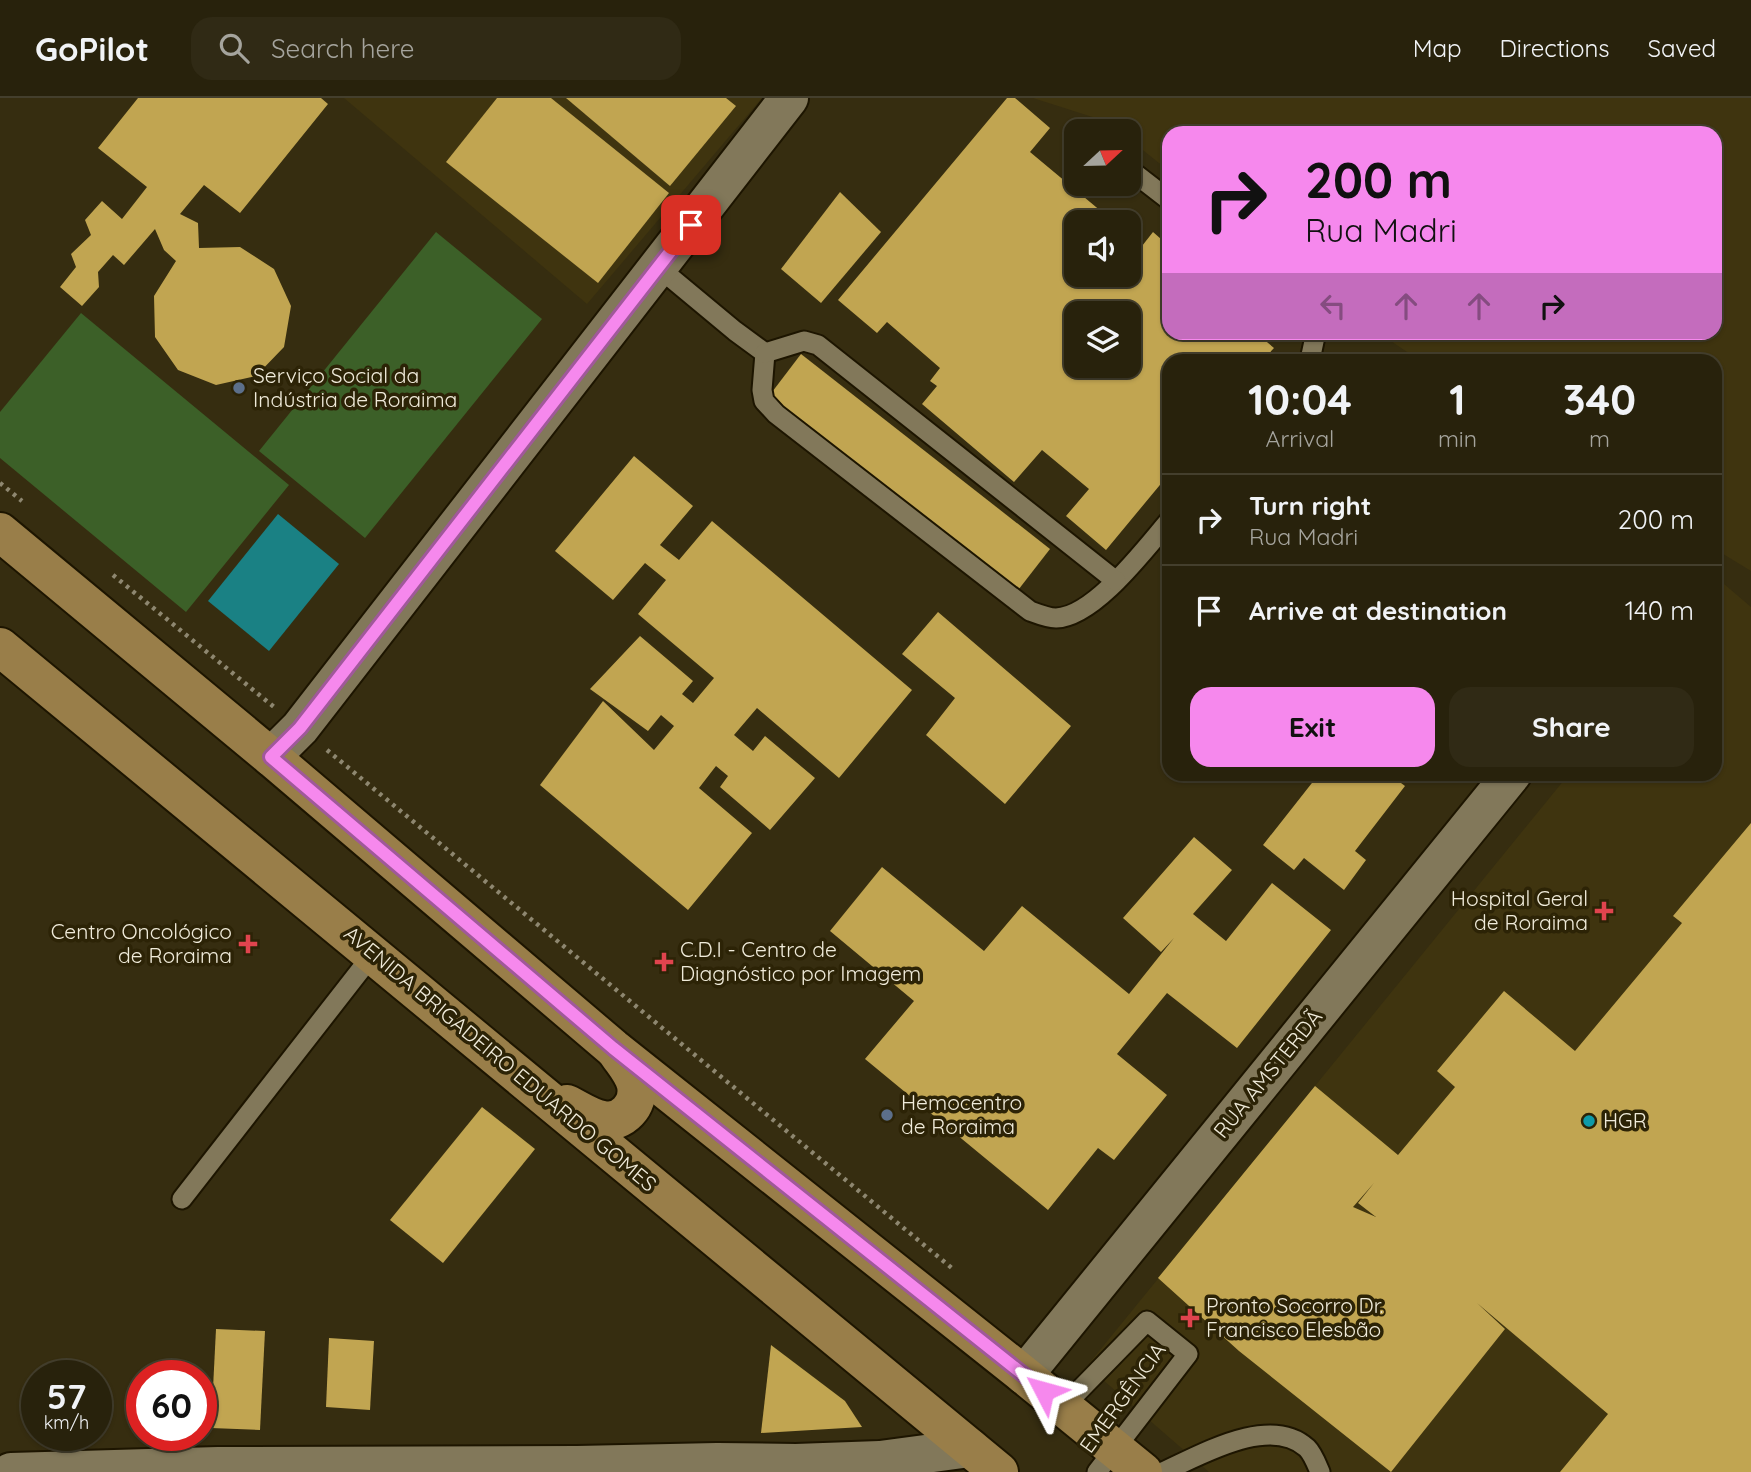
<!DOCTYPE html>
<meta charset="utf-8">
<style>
body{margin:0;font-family:Quicksand,sans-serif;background:#302a15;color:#f1f3f6;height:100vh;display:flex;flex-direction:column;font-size:26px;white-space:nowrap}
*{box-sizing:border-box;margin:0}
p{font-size:23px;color:#a5a49d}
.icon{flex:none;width:38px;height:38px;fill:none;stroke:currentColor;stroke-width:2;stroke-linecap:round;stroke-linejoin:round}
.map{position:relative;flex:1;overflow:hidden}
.side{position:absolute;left:1162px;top:256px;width:560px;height:427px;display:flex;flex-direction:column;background:#28220c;border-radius:21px;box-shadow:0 2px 5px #0004,0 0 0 2px #443f2d}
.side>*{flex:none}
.top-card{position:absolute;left:1162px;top:28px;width:560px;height:214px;border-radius:21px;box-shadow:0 2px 5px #0004,0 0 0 2px #443f2d;background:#f688ed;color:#111;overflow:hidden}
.needle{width:46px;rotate:68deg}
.buttons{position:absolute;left:1064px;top:21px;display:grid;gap:14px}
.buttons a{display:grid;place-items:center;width:77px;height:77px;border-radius:14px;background:#28220c;box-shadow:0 2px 5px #0004,0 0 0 2px #443f2d;font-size:35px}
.speed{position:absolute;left:21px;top:1262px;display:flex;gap:14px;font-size:35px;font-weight:700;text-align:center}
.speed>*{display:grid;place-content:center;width:91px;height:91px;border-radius:50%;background:#28220c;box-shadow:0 2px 5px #0004,0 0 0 2px #443f2d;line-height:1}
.speed small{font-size:18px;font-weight:400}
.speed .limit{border:10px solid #d22;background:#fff;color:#111}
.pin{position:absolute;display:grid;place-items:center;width:60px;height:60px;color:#fff;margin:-30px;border-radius:14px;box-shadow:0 4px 10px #0006}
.me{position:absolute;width:77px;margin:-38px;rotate:309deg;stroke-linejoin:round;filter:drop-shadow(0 0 5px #0008)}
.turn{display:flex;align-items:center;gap:24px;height:147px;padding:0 28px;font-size:32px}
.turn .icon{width:91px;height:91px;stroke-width:2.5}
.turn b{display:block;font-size:49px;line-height:60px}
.lanes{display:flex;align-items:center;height:66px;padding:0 28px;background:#0003;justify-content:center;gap:35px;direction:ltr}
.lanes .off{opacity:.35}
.eta{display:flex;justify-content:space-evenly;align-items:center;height:119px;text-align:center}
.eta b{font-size:42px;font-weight:700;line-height:49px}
.action{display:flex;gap:14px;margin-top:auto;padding:14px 28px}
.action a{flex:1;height:80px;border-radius:21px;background:#f688ed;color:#111;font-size:28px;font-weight:700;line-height:80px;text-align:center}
.action a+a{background:#302a15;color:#f1f3f6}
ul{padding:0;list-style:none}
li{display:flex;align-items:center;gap:21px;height:91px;padding:0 28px;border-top:2px solid #443f2d}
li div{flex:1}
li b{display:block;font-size:26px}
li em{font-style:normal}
header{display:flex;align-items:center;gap:42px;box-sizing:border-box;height:98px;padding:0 35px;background:#28220c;border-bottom:2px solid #443f2d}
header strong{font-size:33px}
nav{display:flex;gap:38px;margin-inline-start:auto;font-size:24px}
.search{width:490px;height:63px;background:#302a15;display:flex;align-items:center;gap:18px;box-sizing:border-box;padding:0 24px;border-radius:21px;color:#a5a49d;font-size:26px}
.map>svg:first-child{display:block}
</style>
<header>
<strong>GoPilot</strong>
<div class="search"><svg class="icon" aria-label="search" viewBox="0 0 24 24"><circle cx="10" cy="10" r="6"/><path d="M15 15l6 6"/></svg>Search here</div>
<nav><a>Map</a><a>Directions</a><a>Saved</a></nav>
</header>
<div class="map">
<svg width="1751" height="1374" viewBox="0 0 1751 1374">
<rect width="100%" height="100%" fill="#362d10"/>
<g fill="#3f340f">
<path d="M 344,0 L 762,0 L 587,206 Z"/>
<path d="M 1033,0 L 1751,0 L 1751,473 L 1715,451 L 1715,262 L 1419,262 L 1379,235 L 1715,234 L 1715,35 L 1169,35 L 1169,73 L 1129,41 L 1129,33 L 1119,33 L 1105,23 Z"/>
<path d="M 1724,486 L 1751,509 L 1751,1374 L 1209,1374 L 1087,1268 L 1569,676 L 1715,676 L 1715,497 Z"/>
</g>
<g fill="#3c6028">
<path d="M 436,134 L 542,221 L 365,440 L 259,353 Z"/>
<path d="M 81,215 L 289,387 L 186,514 L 0,360 L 0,314 Z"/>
</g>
<path fill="#1a8184" d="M 278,416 L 339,466 L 269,553 L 208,503 Z"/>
<g fill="#c1a551" fill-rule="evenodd">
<path d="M 138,0 L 321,0 L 328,6 L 240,115 L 204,87 L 180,116 L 198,125 L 199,150 L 240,149 L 274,171 L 291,208 L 284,249 L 256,278 L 216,287 L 178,272 L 155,239 L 154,198 L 176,163 L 164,152 L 155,131 L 124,167 L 113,157 L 98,174 L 99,189 L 82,208 L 60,189 L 76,169 L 71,156 L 91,137 L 85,122 L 102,103 L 122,121 L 147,89 L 98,50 Z"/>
<path d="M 497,0 L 551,0 L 669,95 L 598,185 L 446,64 Z"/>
<path d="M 566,0 L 726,0 L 736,8 L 670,88 Z"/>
<path d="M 1007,0 L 1015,0 L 1050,30 L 1030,54 L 1114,124 L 1076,124 L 1076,177 L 1129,177 L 1129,137 L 1142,148 L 1153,134 L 1169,148 L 1169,234 L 1218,234 L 1221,237 L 1224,234 L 1255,234 L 1274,250 L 1263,262 L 1169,262 L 1169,376 L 1106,452 L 1066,418 L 1089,391 L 1042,352 L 1014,384 L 922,306 L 937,288 L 930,283 L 940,270 L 887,224 L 877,235 L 838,202 ZM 1076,215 L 1129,215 L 1129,268 L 1076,268 Z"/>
<path d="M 840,94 L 881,134 L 821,205 L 781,171 Z"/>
<path d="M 801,256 L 1050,451 L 1015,496 L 766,302 Z"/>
<path d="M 634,358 L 693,408 L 660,447 L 679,462 L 712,423 L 912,592 L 839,680 L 757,610 L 734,637 L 753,653 L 765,638 L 815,680 L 770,732 L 720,689 L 728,678 L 716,668 L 699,690 L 752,735 L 688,812 L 540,687 L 603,603 L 654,652 L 674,628 L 661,617 L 648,633 L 590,591 L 640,538 L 693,583 L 682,596 L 693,605 L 714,580 L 638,516 L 666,482 L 645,465 L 613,502 L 555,453 Z"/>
<path d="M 938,514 L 1071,628 L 1005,706 L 926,637 L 955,600 L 902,556 Z"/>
<path d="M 1319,676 L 1389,676 L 1405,688 L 1355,753 L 1366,762 L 1344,792 L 1304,760 L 1294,772 L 1263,747 Z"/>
<path d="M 1751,725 L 1751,1374 L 1560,1374 L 1608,1316 L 1477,1205 L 1505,1231 L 1391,1374 L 1239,1253 L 1158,1180 L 1315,988 L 1398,1057 L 1455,989 L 1437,973 L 1504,893 L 1575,953 L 1682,825 L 1673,818 ZM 1374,1085 L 1358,1105 L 1376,1119 L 1353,1109 Z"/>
<path d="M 1194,739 L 1232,772 L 1193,816 L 1226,843 L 1272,785 L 1331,832 L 1237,950 L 1167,895 L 1117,956 L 1167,997 L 1114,1062 L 1098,1050 L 1048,1112 L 865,961 L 914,903 L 830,833 L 882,769 L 984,853 L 1022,808 L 1129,896 L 1174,840 L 1161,854 L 1123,820 Z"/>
<path d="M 482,1009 L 535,1051 L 443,1165 L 390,1122 Z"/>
<path d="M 216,1231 L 265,1233 L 260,1332 L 211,1330 Z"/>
<path d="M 329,1240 L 374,1243 L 370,1312 L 326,1309 Z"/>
<path d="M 771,1247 L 845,1303 L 862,1329 L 761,1335 Z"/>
</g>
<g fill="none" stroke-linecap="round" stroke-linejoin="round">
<g stroke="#1d1500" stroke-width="23">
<g id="lane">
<path d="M 1129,71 L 1169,102"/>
<path d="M 658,169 L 735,233 L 765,255"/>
<path d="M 765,255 L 762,292 L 764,303 L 776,316 L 1030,513 C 1038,516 1048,520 1056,520 C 1094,519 1145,451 1169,423"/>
<path d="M 765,255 L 804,243 L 818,247 L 1116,483"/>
<path d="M 1310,262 L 1316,234"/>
<path d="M 182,1101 L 373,856"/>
<path d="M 1063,1309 L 1147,1223 L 1188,1256 L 1097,1374"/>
<path d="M 1163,1374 C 1201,1357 1270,1316 1307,1350 C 1313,1356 1317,1367 1320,1374"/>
</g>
</g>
<g stroke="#1d1500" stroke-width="42">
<g id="street">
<path d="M 271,659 L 300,630 L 789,0"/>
<path d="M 1024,1277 L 1512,676"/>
<path d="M 11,1374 L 218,1368 L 577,1367 L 717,1364 L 796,1365 L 880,1362 L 970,1350"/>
</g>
</g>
<g stroke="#1d1500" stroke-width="42">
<g id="primary">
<path d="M 0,434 L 271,659 L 613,950 L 1024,1277 L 1143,1374"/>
<path d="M 0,549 L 999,1374"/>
<path d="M 567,1006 C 578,1011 590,1020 603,1022 C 622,1026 640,1007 636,987 C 633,974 623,964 616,953"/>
</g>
</g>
<g stroke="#8e8770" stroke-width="4.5" stroke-dasharray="3.5 5" stroke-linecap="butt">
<path d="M 0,385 L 22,403"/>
<path d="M 113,477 L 274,609"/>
<path d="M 327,652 L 953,1171"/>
</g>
<use href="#lane" stroke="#82785a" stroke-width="19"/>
<use href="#street" stroke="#82785a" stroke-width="38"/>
<use href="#primary" stroke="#997e49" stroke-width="38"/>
</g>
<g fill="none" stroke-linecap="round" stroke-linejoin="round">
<g stroke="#a0589a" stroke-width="18">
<path id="route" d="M 691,127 L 300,630 L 271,659 L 613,950 L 1044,1293"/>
</g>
<use href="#route" stroke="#f688ed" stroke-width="12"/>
</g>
<g fill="#5c6f8a" stroke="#2c2306" stroke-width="2.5">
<circle cx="239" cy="290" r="7"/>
<circle cx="887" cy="1017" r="7"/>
</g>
<g fill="#e0444e" stroke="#2c2306" stroke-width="2.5">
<path d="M1600.5 802.5h7v7h7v7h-7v7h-7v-7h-7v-7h7z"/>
<path d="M244.5 835.5h7v7h7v7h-7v7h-7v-7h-7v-7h7z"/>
<path d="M660.5 853.5h7v7h7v7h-7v7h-7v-7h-7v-7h7z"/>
<path d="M1186.5 1209.5h7v7h7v7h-7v7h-7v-7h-7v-7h7z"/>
</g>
<circle fill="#0f9aa8" stroke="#2c2306" stroke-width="2.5" cx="1589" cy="1023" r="7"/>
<g text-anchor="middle" stroke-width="7" stroke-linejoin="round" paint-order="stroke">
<g font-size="21" fill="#f0ebda" stroke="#2c2306" text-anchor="start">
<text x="253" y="285">Serviço Social da<tspan x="253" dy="24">Indústria de Roraima</tspan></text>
<text x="1588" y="808" text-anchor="end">Hospital Geral<tspan x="1588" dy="24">de Roraima</tspan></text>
<text x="232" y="841" text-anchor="end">Centro Oncológico<tspan x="232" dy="24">de Roraima</tspan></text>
<text x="680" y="859">C.D.I - Centro de<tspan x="680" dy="24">Diagnóstico por Imagem</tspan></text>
<text x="901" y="1012">Hemocentro<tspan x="901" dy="24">de Roraima</tspan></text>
<text x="1603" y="1030">HGR</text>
<text x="1206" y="1215">Pronto Socorro Dr.<tspan x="1206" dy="24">Francisco Elesbão</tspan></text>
</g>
<g font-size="21" fill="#f0ebda" stroke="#2c2306">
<text transform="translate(500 961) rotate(40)" y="7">AVENIDA BRIGADEIRO EDUARDO GOMES</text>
<text transform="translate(1268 976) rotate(-51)" y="7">RUA AMSTERDÃ</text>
<text transform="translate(1123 1300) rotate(-54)" y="7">EMERGÊNCIA</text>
</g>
</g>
</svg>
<div class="buttons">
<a><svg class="needle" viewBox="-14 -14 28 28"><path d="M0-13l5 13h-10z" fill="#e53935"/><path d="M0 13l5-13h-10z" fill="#a5a49d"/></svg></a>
<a><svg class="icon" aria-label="sound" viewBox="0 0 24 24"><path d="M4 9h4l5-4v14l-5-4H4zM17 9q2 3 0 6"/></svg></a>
<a><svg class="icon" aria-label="layers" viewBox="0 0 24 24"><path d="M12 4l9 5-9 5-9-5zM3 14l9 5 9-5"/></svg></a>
</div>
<div class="speed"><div>57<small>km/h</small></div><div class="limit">60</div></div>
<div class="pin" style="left:691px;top:127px;background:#d93025"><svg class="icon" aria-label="arrive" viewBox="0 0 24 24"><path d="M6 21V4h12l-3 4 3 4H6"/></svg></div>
<svg class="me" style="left:1044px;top:1293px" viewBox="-20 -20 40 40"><path d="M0-17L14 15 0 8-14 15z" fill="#f688ed" stroke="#fff" stroke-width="4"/></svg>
<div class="top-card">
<div class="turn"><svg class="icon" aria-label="right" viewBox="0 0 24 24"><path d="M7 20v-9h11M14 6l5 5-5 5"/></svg><div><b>200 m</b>Rua Madri</div></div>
<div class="lanes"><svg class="icon off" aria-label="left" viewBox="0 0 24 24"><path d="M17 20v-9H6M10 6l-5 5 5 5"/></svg><svg class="icon off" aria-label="ahead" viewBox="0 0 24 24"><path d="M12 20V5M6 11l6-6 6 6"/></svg><svg class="icon off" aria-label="ahead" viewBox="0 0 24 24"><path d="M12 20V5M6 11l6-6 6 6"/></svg><svg class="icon" aria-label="right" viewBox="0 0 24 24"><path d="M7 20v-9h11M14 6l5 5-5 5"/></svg></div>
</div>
<section class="side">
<div class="eta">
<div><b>10:04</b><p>Arrival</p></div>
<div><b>1</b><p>min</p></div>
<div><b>340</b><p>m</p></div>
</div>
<ul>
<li><svg class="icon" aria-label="right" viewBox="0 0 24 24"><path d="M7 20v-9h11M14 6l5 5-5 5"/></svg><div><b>Turn right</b><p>Rua Madri</p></div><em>200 m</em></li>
<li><svg class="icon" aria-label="arrive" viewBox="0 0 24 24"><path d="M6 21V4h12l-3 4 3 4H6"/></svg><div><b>Arrive at destination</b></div><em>140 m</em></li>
</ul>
<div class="action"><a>Exit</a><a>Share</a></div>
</section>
</div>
